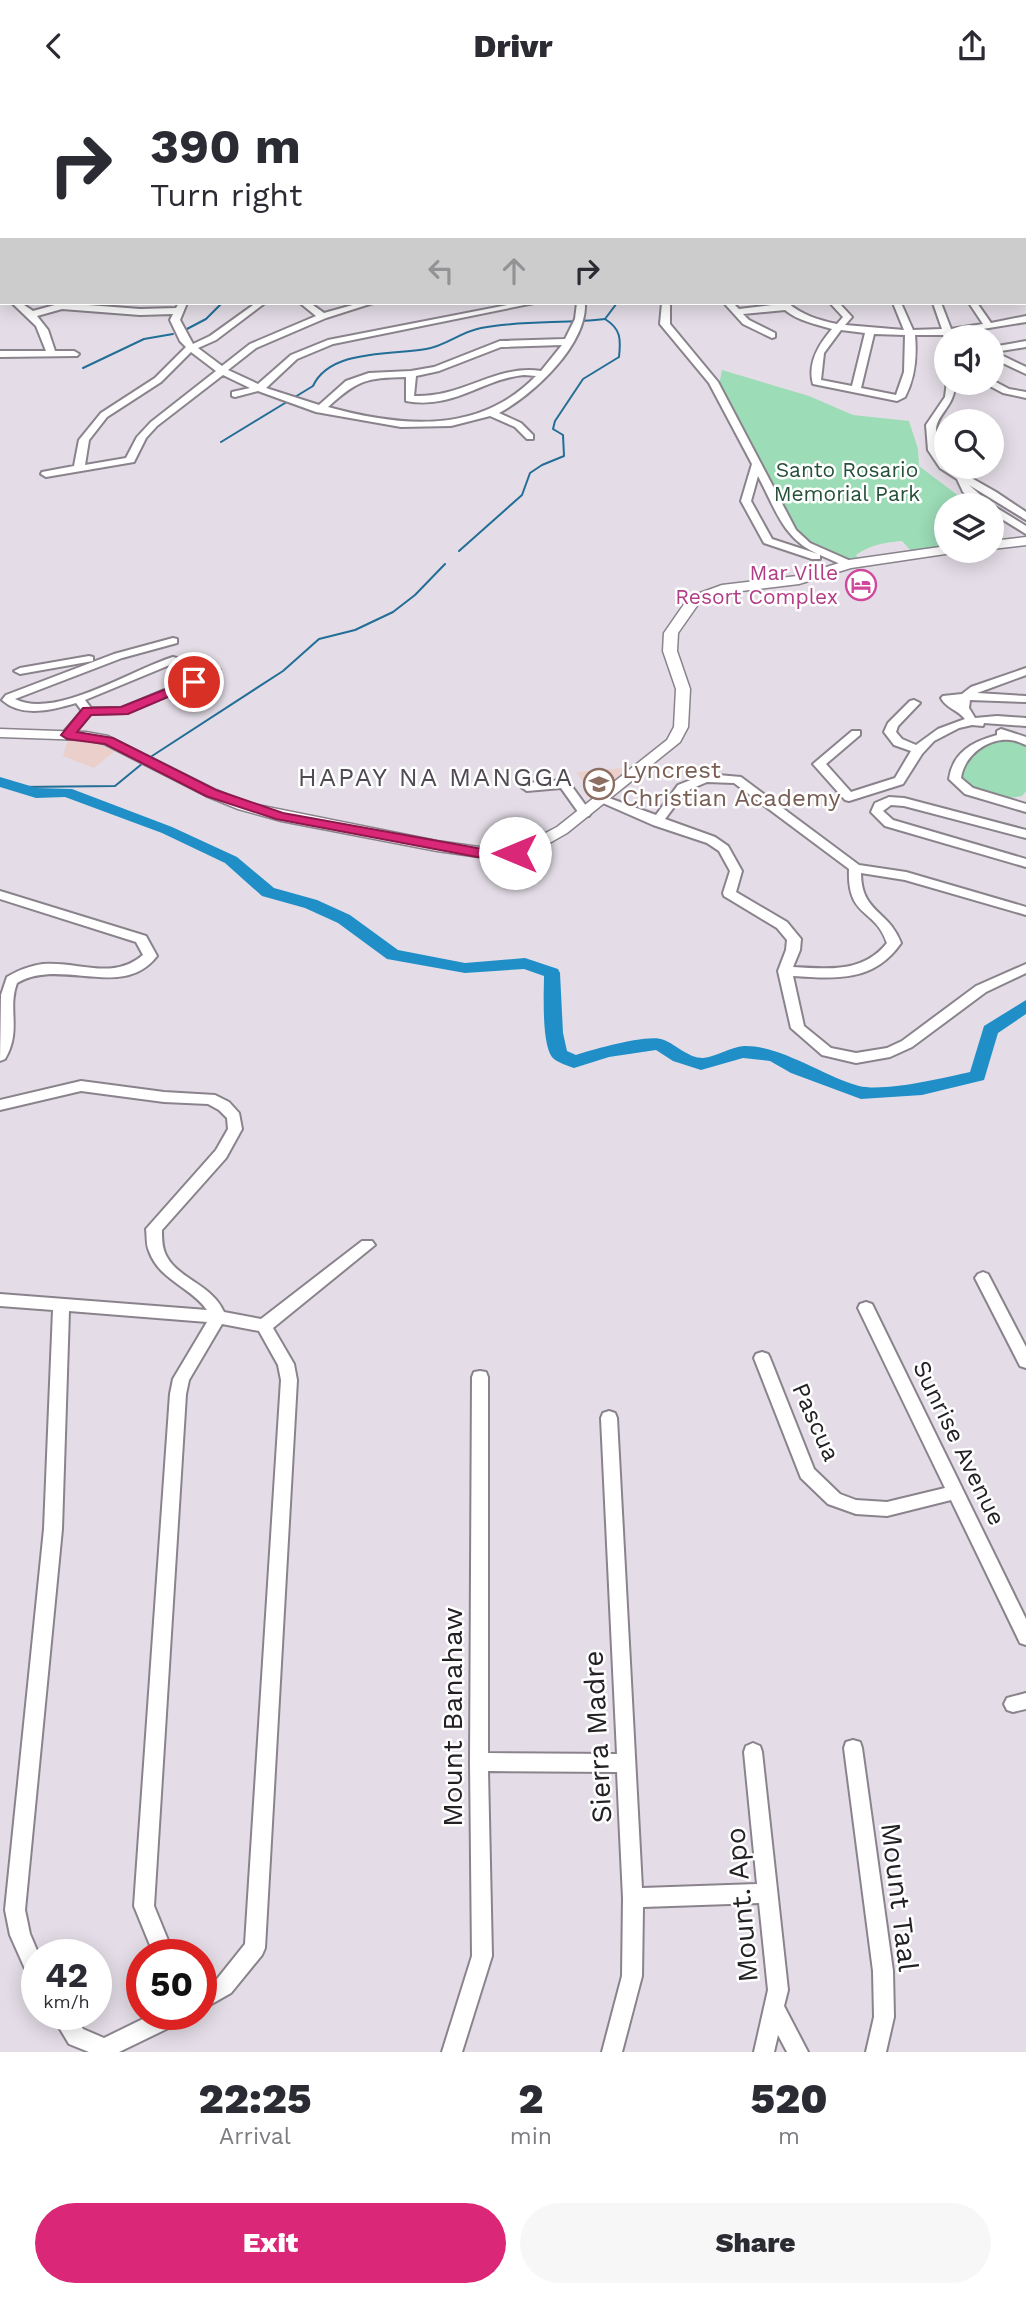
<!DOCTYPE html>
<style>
body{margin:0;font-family:"Work Sans",sans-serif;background:#f7f7f7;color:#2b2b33;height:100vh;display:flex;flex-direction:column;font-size:26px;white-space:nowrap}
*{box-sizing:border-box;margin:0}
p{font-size:23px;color:#7c7c81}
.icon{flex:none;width:38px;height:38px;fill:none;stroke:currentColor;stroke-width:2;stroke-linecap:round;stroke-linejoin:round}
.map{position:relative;height:1961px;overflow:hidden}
.panel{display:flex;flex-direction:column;background:#fff;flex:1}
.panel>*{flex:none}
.hud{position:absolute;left:0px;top:0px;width:1027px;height:214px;box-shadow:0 4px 18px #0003;background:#fff;color:#2b2b33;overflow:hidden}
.fabs{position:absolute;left:934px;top:234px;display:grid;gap:14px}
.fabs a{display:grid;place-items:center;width:70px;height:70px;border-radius:50%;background:#fff;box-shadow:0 4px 18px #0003;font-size:35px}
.speed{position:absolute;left:21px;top:1848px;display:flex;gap:14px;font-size:35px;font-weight:700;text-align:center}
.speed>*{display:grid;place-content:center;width:91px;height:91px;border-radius:50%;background:#fff;box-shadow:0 4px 18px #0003;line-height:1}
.speed small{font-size:18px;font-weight:400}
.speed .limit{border:10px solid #d22;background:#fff;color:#111}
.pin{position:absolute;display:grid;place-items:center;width:60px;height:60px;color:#fff;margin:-30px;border:4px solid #fff;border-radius:50%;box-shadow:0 2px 7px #0007}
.me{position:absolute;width:77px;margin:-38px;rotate:270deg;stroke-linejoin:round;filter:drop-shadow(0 0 5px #0008)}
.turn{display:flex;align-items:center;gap:24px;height:147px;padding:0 35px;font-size:32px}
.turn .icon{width:91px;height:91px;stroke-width:2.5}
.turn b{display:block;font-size:49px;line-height:60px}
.lanes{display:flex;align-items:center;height:66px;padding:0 35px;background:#0003;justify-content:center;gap:35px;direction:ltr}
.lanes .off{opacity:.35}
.eta{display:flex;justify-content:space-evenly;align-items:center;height:119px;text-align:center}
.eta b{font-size:42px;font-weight:800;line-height:49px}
.cta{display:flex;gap:14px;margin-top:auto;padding:14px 35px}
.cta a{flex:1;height:80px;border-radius:42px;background:#db2777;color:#fff;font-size:28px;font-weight:800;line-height:80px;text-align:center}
.cta a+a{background:#f7f7f7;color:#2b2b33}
header{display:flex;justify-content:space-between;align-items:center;height:91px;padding:0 35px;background:#fff;font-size:32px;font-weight:800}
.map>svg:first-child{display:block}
</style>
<header><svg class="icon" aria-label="back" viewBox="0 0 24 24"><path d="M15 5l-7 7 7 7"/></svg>Drivr<svg class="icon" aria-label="share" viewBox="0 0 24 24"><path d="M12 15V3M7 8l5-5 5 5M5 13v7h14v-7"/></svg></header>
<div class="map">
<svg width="1026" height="1961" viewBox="0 0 1026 1961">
<rect width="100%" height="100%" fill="#e4dde7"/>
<g fill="#eacfcb">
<path d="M 68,649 L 87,650 L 116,659 L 94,677 L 63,665 Z"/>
<path d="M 635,676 L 595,706 L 576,681 Z"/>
</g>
<g fill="#9cdcb7">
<path d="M 722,279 L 809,305 L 853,324 L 909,330 L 918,358 L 919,375 L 972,415 L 947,415 L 947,456 L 912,461 L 902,450 C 882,452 873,453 856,464 L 858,468 C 838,474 810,453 796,441 L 719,294 Z"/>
<path d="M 1015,648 L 1026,653 L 1026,700 L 1022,705 C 1001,710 980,702 962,690 C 956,661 992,650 1015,648 Z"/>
</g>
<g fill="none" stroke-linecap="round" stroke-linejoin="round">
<g stroke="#226e96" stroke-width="2">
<path d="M 191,2 L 198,0"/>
<path d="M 992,2 L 996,0"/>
<path d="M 185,239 L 206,228 L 222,212"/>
<path d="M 83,277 L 144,248 L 173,243"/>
<path d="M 221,351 L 313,295 C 330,258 391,264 426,258 C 446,255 460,241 481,237 C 522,229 564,233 605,228"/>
<path d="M 459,460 L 522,404 L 530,382 L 542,374 L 564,365 L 563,344 L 553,338 L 555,330 L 583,288 L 619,266 C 621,248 621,238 605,228 L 617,212"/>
<path d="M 152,665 L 283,580 L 319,548 L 355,539 L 393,521 L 415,504 L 445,473"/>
<path d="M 20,696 L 115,695 L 143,672"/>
</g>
<path fill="#218fc7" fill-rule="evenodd" d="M 0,686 L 37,697 L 72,698 L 172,736 L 237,766 L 274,797 L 317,809 L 350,824 L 398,859 L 465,872 L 525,867 L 558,878 L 560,882 L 563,942 L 567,960 L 576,964 C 592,959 649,942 664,949 C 677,954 688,967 703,967 C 716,966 730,956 744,955 C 780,954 823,985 859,995 C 884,1001 944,987 970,981 L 984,935 L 1026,909 L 1026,923 L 998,942 L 984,989 L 922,1004 L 861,1008 L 791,982 L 770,970 L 743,967 L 701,979 L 673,970 L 656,959 L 609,966 L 574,977 C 568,975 559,972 554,968 C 541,957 544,902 544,885 L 524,878 L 465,882 L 387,868 L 338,832 L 305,817 L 262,805 L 225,772 L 162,742 L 65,706 L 36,707 L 0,696 Z"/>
<g stroke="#8a838c" stroke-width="4">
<g id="minor">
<path d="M 94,0 L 108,0 L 94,2 Z"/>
<path d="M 121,0 L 129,0 L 130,2 L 122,2 Z"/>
<path d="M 175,0 L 183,0 L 174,2 Z"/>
<path d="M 240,0 L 257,0 L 237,2 Z"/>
<path d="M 306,0 L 314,0 L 305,2 Z"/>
<path d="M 334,0 L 342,0 L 333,2 Z"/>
<path d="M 351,0 L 369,2 L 353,2 Z"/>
<path d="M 402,0 L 412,0 L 400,2 Z"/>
<path d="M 443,0 L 453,0 L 441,2 Z"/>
<path d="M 474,0 L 483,0 L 472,2 Z"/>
<path d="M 511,0 L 521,0 L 509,2 Z"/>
<path d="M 555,0 L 565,0 L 553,2 Z"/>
<path d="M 586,0 L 595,0 L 584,2 Z"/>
<path d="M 626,0 L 635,0 L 624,2 Z"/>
<path d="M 746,0 L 761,2 L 748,2 Z"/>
<rect x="0" y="3" width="2" height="4"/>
<rect x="0" y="99" width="2" height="4"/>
<rect x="0" y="120" width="2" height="4"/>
<path d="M 0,142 L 2,143 L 2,148 L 0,148 Z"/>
<path d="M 2,171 L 2,179 L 0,180 L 0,172 Z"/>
<path d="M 0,198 L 2,199 L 2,205 L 0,204 Z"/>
<path d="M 12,212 L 21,212 L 33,220 L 62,212 L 140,218 L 176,217 L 179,212 L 187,212 L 180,229 L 193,253 L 210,245 L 256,212 L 265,212 L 216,249 L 198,257 L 222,275 L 250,253 L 316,225 L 300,212 L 310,212 L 324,222 L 360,212 L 373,212 L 326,227 L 256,257 L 228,279 L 258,293 L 291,264 L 328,249 L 518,212 L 534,212 L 333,253 L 297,268 L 266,297 L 319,314 L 346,290 L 369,282 L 411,280 L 434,276 L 500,250 L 565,248 L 575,228 L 577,212 L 585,212 C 587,254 533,304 499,322 L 521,332 L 533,344 L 533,348 L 527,348 L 515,336 L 490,325 L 451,335 L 401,336 L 316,321 L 258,300 L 235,306 L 232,305 L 232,301 L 250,297 L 223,284 L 157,335 L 146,347 L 134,371 L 46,386 L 41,383 L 42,381 L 74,375 L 79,349 L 101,322 L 155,287 L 186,256 L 180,250 L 170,229 L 173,223 L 140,224 L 62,218 L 37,225 L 48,239 L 55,260 L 74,260 L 79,263 L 77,265 L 0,266 L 0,260 L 46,260 L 36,235 ZM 562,254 L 541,280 C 496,273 463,307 414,305 L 416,285 L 439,280 L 501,256 ZM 191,261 L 216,280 L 151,331 L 137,346 L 126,367 L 85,374 L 89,349 L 107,326 L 161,291 ZM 524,284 L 536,285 C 479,344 401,336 328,316 C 358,289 365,287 406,286 L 406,310 C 454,319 482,288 524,284 Z"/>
<path d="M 662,212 L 670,212 L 670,233 L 718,291 L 796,439 L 810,452 L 853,471 L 853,475 L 845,475 L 820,464 L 820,468 L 812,468 L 764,452 L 741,410 L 752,373 L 709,292 L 660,233 ZM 758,385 C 775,417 783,448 818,463 L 772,448 L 751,410 Z"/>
<path d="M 724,212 L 733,212 L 739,218 L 788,212 C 802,224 818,229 837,233 L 843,226 L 830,212 L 839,212 L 852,226 L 845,234 L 904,239 L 893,212 L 901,212 L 913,239 L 942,238 L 933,212 L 941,212 L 951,238 L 983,233 L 969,212 L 977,212 L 991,232 L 1026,225 L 1026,231 L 952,243 L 953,247 L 947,247 L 947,249 L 943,244 L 915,244 C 917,266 915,287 905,306 L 897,310 L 813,293 C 807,272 819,253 832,238 C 816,233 798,230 785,219 L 743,223 L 749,229 L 775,242 L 775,246 L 772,247 L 743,233 ZM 841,239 L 865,242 L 852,295 L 821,289 L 824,262 ZM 874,243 L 905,244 L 904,281 L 896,304 L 861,297 Z"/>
<path d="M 1026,250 L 1026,256 L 995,261 L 1026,276 L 1026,283 L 992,267 L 992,256 Z"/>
<path d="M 992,289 L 1009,298 L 1026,301 L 1026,307 L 1003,302 L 988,294 L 986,292 L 992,292 Z"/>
<path d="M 947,290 L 947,292 L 955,292 C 955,316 937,322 936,339 C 935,356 944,363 947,376 L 952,376 L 996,401 L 1026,421 L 1026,429 L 969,394 L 992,414 L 1026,435 L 1026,443 L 992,422 L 992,415 L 981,415 L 963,401 L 957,388 L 940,377 L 928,359 L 926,334 L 945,306 Z"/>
<path d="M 173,547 L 177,548 L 177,552 L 122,567 L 15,608 C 55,629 133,578 173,566 L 177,567 L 177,571 L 85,609 L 91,617 L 121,617 L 212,579 L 220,579 L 220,583 L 127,622 L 91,623 L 71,646 L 67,648 L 61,644 L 82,620 L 76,612 C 52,619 22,627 2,609 L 6,604 L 114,563 Z"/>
<path d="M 89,565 L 93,566 L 93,570 L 20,583 L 14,580 L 20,577 Z"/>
<path d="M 1026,577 L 1026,584 L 977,602 L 1026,605 L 1026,611 L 970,609 L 969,617 L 975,627 L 997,625 L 1026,627 L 1026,635 L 984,632 L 983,635 L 972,634 L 959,637 L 934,650 L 922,663 L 903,693 L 849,710 L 845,709 L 813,673 L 852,640 L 860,640 L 860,644 L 826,673 L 851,701 L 895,687 L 911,660 L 894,654 L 884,641 L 888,632 L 910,610 L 914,609 L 920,612 L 898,635 L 896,641 L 902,648 L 916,654 L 938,638 L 965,628 C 958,619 946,617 941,607 L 943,605 L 962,603 L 971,596 Z"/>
<path d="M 1001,638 L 1026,646 L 1026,654 C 1021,652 1015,649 1010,649 C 987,647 964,665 961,687 L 973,697 L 1026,713 L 1026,721 L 965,703 L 949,688 C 953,661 972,651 997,644 L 997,640 Z"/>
<path d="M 706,683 L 741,686 L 859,774 L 906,781 L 1026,816 L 1026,824 L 905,789 L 861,782 C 861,822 889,819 901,852 C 874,891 836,888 793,885 L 804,935 L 831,957 L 856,962 L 887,957 L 902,950 L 976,895 L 1026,873 L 1026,882 L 986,901 L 912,956 L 890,966 L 856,972 L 822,964 L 791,937 L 778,880 L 786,859 L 787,849 L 777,837 L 724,805 L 723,802 L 730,780 L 719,760 L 707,752 L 653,734 L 596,709 L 602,705 L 606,706 L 656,724 L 678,694 ZM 707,691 L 734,692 L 849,778 C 847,828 875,816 887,852 C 863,882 829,878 793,876 L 800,859 L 801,848 L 787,831 L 736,801 L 742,780 L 728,755 L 715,746 L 665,728 L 686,700 Z"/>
<path d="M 564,689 L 568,690 L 589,719 L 591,722 L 589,725 L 581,725 L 561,697 L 527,700 L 521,696 L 527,692 Z"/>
<path d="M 889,706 L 904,707 L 1026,739 L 1026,747 L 904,715 L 891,714 L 883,720 L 893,729 L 1026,768 L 1026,776 L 885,735 L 871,721 L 875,712 Z"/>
<path d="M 0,800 L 146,845 L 157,865 C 122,910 62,866 17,892 C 7,918 22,939 5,968 L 0,970 L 1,904 L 7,886 C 19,879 29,875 43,873 C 78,870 113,890 143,864 L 136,851 L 0,808 Z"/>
<path d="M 81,990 L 164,1001 L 215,1004 L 229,1011 L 239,1022 L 242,1038 L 226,1067 L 162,1139 C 162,1147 162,1155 165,1162 C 176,1188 211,1192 224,1221 L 261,1228 L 362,1150 L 372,1150 L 375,1154 L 273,1237 L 294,1273 L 297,1289 L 265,1857 L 262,1864 L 231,1902 L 201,1919 L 201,1897 L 217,1888 L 245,1853 L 281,1289 L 278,1274 L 259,1240 L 222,1233 L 189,1289 L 186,1303 L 154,1815 L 174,1864 L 154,1864 L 134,1815 L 170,1303 L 173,1288 L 207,1231 L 69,1220 L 62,1438 L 25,1819 L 30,1843 L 39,1864 L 37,1864 L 37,1892 L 30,1889 L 10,1844 L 5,1819 L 44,1438 L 53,1219 L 0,1215 L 0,1203 L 207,1219 C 191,1196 159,1189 149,1160 C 146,1154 147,1145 146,1138 L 216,1059 L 228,1038 L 227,1027 L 219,1019 L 208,1013 L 164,1011 L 81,1000 L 0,1019 L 0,1009 Z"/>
<path d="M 983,1181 L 988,1183 L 1026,1256 L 1026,1277 L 1020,1275 L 975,1187 L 978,1183 Z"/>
<path d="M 866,1211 L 872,1213 L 874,1217 L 1026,1528 L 1026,1554 L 1020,1552 L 951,1409 L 887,1425 L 856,1423 L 828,1413 L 801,1387 L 754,1267 L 756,1263 L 762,1261 L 768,1263 L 770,1267 L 814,1378 L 840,1403 L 856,1409 L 887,1411 L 945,1397 L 858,1217 L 860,1213 Z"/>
<path d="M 480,1280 L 486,1281 L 488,1286 L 488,1662 L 617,1663 L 601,1327 L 603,1322 L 609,1320 L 615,1322 L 617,1327 L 642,1797 L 757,1793 L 744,1661 L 746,1655 L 753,1652 L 760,1655 L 762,1661 L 788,1899 L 784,1915 L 808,1961 L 787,1961 L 778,1944 L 774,1961 L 754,1961 L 768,1899 L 759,1812 L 643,1816 L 642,1885 L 622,1961 L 602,1961 L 622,1885 L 623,1807 L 617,1681 L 488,1680 L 492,1865 L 462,1961 L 442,1961 L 472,1865 L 470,1671 L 472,1286 L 474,1281 Z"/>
<path d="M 1026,1602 L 1026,1618 L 1013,1621 L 1007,1619 L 1004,1613 L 1007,1607 Z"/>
<path d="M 853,1649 L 860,1651 L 862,1657 L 893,1880 L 894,1926 L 886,1961 L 866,1961 L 874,1926 L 873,1880 L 844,1657 L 846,1651 Z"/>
<path d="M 51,1923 L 73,1923 L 83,1938 L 104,1947 L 153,1923 L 186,1923 L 183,1930 L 119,1961 L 89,1961 L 69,1953 Z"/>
</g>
</g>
<g stroke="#8a838c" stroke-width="3">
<g id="major">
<path d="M 1026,446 L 1026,454 L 992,458 L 992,450 Z"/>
<path d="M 947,455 L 947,460 L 952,462 L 851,477 L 799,493 L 725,502 L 699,512 L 678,542 L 677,560 L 690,598 L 688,636 L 680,651 L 567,742 L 532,762 L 500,769 L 437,760 L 281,730 L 238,718 L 206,705 L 104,653 L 86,649 L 0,646 L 0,638 L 86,641 L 108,645 L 216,699 L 248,712 L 437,750 L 500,759 L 521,755 L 557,736 L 667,649 L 674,636 L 676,598 L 663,560 L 664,542 L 689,506 L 722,494 L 797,485 L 849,469 Z"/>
</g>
</g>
<use href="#minor" fill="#fff" fill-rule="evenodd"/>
<use href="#major" fill="#fff" fill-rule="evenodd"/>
</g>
<path fill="#db2777" stroke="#8e194d" stroke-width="2" d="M 194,587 L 198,588 L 198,593 L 128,623 L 91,624 L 77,641 L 113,647 L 216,699 L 283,722 L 477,757 L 515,758 L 522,762 L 515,766 L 477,766 L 276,728 L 206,705 L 105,653 L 67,648 L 61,644 L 83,617 L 121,616 Z"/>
<defs>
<g id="hotel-ring" transform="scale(1.575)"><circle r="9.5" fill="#fff" stroke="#d1479c" stroke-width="1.5"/><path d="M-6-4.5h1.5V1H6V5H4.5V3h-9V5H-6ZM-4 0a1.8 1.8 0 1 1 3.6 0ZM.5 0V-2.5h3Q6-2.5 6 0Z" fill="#d1479c"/></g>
<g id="school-ring" transform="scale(1.575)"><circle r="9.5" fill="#fff" stroke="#8d6e63" stroke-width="1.5"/><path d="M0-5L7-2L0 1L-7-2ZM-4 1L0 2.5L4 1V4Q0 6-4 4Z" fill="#8d6e63"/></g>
</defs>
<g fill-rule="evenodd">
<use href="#hotel-ring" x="861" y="494"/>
<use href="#school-ring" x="599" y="693"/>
</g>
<g text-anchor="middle" stroke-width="5" stroke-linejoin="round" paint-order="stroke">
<g font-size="21" fill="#255039" stroke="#fff">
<text x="847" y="386">Santo Rosario<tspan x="847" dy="24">Memorial Park</tspan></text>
</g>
<g font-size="21" fill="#b23c85" stroke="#fff" text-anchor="end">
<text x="838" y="489">Mar Ville<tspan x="838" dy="24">Resort Complex</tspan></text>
</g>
<g font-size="24" fill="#785e54" stroke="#fff" text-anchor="start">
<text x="622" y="687">Lyncrest<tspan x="622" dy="28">Christian Academy</tspan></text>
</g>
<g font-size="24" fill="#232124" stroke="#fff">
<text transform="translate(816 1331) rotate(66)" y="8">Pascua</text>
<text transform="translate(959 1352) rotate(64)" y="8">Sunrise Avenue</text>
</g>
<g font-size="26" letter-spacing="2" fill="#504a52" stroke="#fff">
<text x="436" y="695">HAPAY NA MANGGA</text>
</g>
<g font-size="28" fill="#232124" stroke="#fff">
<text transform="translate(452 1626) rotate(-90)" y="10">Mount Banahaw</text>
<text transform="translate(597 1646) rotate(-93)" y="10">Sierra Madre</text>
<text transform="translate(900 1806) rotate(83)" y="10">Mount Taal</text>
<text transform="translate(741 1814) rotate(-95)" y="10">Mount. Apo</text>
</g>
</g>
</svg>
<div class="fabs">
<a><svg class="icon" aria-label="sound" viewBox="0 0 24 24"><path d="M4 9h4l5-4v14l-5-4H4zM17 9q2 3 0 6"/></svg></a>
<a><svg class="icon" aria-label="search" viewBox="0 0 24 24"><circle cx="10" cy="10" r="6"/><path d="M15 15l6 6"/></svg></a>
<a><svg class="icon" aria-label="layers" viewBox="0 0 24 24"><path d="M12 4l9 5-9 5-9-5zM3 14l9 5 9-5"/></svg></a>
</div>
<div class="speed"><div>42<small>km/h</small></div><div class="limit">50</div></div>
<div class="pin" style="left:194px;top:591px;background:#d93025"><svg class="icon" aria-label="arrive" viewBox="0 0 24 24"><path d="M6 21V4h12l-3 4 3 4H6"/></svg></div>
<svg class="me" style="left:515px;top:762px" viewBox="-20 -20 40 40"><circle r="19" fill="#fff"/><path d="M0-13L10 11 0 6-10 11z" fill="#db2777"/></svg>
<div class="hud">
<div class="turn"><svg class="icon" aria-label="right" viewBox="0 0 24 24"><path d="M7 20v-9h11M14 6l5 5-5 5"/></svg><div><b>390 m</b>Turn right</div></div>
<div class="lanes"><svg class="icon off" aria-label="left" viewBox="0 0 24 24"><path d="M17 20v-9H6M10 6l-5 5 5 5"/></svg><svg class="icon off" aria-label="ahead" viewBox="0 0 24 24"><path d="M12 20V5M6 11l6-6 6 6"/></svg><svg class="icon" aria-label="right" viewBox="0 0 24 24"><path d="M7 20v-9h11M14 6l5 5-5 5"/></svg></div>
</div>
</div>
<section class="panel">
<div class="eta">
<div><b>22:25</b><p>Arrival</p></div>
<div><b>2</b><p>min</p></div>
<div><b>520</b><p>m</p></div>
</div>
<div class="cta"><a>Exit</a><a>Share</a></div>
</section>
